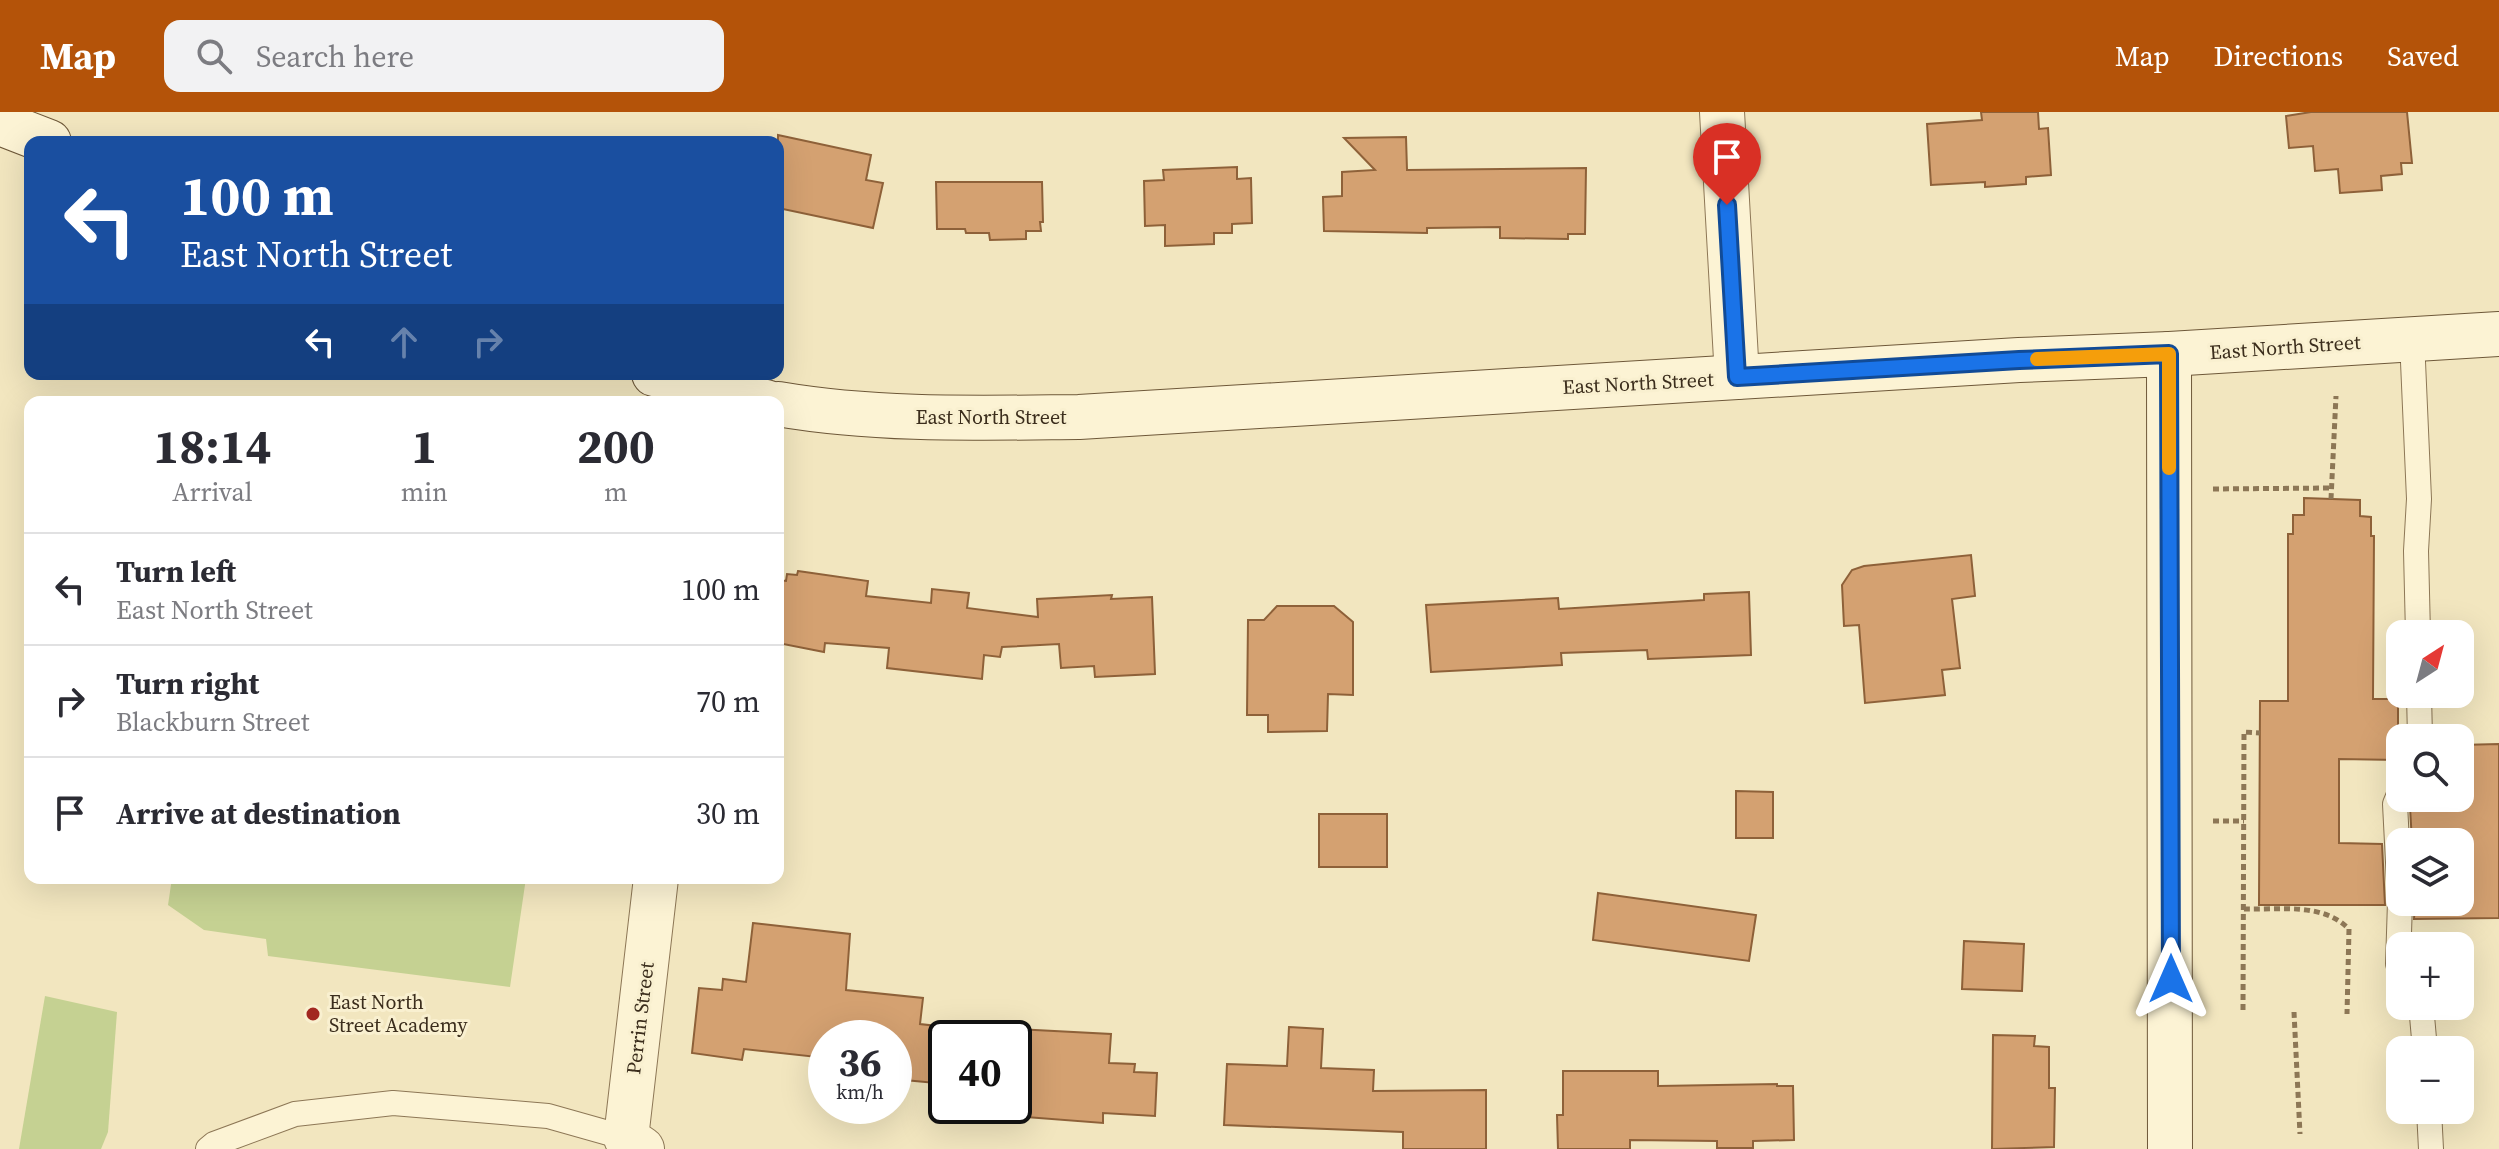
<!DOCTYPE html>
<meta charset="utf-8">
<style>
body{margin:0;font-family:"Source Serif 4",serif;background:#f2f2f3;color:#2b2b33;height:100vh;display:flex;flex-direction:column;font-size:30px;white-space:nowrap}
*{box-sizing:border-box;margin:0}
p{font-size:26px;color:#7c7c81}
.icon{flex:none;width:44px;height:44px;fill:none;stroke:currentColor;stroke-width:2;stroke-linecap:round;stroke-linejoin:round}
.map{position:relative;flex:1;overflow:hidden}
.side{position:absolute;left:24px;top:284px;width:760px;height:488px;display:flex;flex-direction:column;background:#fff;border-radius:16px;box-shadow:0 8px 32px #0002}
.side>*{flex:none}
.hud{position:absolute;left:24px;top:24px;width:760px;height:244px;border-radius:16px;box-shadow:0 8px 32px #0002;background:#1a4fa0;color:#fff;overflow:hidden}
.needle{width:52px;rotate:36deg}
.controls{position:absolute;left:2386px;top:508px;display:grid;gap:16px}
.controls a{display:grid;place-items:center;width:88px;height:88px;border-radius:16px;background:#fff;box-shadow:0 8px 32px #0002;font-size:40px}
.speed{position:absolute;left:808px;top:908px;display:flex;gap:16px;font-size:40px;font-weight:700;text-align:center}
.speed>*{display:grid;place-content:center;width:104px;height:104px;border-radius:50%;background:#fff;box-shadow:0 8px 32px #0002;line-height:1}
.speed small{font-size:20px;font-weight:400}
.speed .limit{border:4px solid #111;border-radius:12px;background:#fff;color:#111}
.pin{position:absolute;display:grid;place-items:center;width:68px;height:68px;color:#fff;margin:-82px -34px;border-radius:50% 50% 50% 0;rotate:-45deg;box-shadow:0 0 8px #0007}
.pin .icon{rotate:45deg}
.me{position:absolute;width:88px;margin:-44px;rotate:0deg;stroke-linejoin:round;filter:drop-shadow(0 0 6px #0008)}
.turn{display:flex;align-items:center;gap:28px;height:168px;padding:0 24px;font-size:36px}
.turn .icon{width:104px;height:104px;stroke-width:2.5}
.turn b{display:block;font-size:56px;line-height:68px}
.lanes{display:flex;align-items:center;height:76px;padding:0 24px;background:#0003;justify-content:center;gap:40px;direction:ltr}
.lanes .off{opacity:.35}
.eta{display:flex;justify-content:space-evenly;align-items:center;height:136px;text-align:center}
.eta b{font-size:48px;font-weight:700;line-height:56px}
ul{padding:0;list-style:none}
li{display:flex;align-items:center;gap:24px;height:112px;padding:0 24px;border-top:2px solid #e1e1e2}
li div{flex:1}
li b{display:block;font-size:30px}
li em{font-style:normal}
header{display:flex;align-items:center;gap:48px;box-sizing:border-box;height:112px;padding:0 40px;background:#b45309;color:#fff}
header strong{font-size:38px}
nav{display:flex;gap:44px;margin-inline-start:auto;font-size:28px}
.search{width:560px;height:72px;background:#f2f2f3;display:flex;align-items:center;gap:20px;box-sizing:border-box;padding:0 28px;border-radius:16px;color:#7c7c81;font-size:30px}
.map>svg:first-child{display:block}
</style>
<header>
<strong>Map</strong>
<div class="search"><svg class="icon" aria-label="search" viewBox="0 0 24 24"><circle cx="10" cy="10" r="6"/><path d="M15 15l6 6"/></svg>Search here</div>
<nav><a>Map</a><a>Directions</a><a>Saved</a></nav>
</header>
<div class="map">
<svg width="2499" height="1037" viewBox="0 0 2499 1037">
<rect width="100%" height="100%" fill="#f2e6bf"/>
<g fill="#c5d192">
<path d="M 172,766 L 526,766 L 510,875 L 268,844 L 266,827 L 204,818 L 168,793 Z"/>
<path d="M 45,884 L 117,900 L 108,1020 L 101,1037 L 19,1037 Z"/>
</g>
<g fill="#d4a171" stroke="#8e6139" stroke-width="2">
<path d="M 1981,0 L 2038,0 L 2039,17 L 2048,16 L 2051,63 L 2026,65 L 2026,72 L 1985,75 L 1985,70 L 1931,73 L 1927,12 L 1982,8 Z"/>
<path d="M 2311,0 L 2407,0 L 2412,51 L 2401,51 L 2402,62 L 2381,64 L 2382,78 L 2340,81 L 2338,57 L 2315,59 L 2313,34 L 2289,36 L 2286,4 Z"/>
<path d="M 778,23 L 871,43 L 866,68 L 883,71 L 873,116 L 778,96 Z"/>
<path d="M 1406,25 L 1407,58 L 1586,56 L 1585,122 L 1568,122 L 1568,127 L 1500,126 L 1500,115 L 1427,116 L 1427,121 L 1324,119 L 1323,85 L 1342,84 L 1342,60 L 1375,58 L 1344,26 Z"/>
<path d="M 1237,55 L 1237,67 L 1251,66 L 1252,111 L 1232,112 L 1232,121 L 1214,121 L 1214,132 L 1165,134 L 1165,113 L 1145,114 L 1144,69 L 1164,68 L 1163,58 Z"/>
<path d="M 936,70 L 1042,70 L 1043,110 L 1040,110 L 1041,119 L 1026,119 L 1026,127 L 990,128 L 989,121 L 966,121 L 965,117 L 937,117 Z"/>
<path d="M 2304,386 L 2360,388 L 2360,404 L 2371,405 L 2371,424 L 2374,424 L 2373,587 L 2398,587 L 2398,648 L 2339,647 L 2339,731 L 2382,732 L 2385,793 L 2259,793 L 2260,589 L 2288,589 L 2288,422 L 2293,422 L 2293,403 L 2304,403 Z"/>
<path d="M 1971,443 L 1975,484 L 1952,487 L 1960,556 L 1942,558 L 1945,583 L 1865,591 L 1859,513 L 1844,514 L 1842,473 L 1852,458 L 1864,454 Z"/>
<path d="M 798,459 L 868,469 L 866,484 L 931,491 L 932,477 L 969,481 L 967,496 L 1038,505 L 1037,487 L 1112,483 L 1111,487 L 1152,485 L 1155,562 L 1095,565 L 1094,554 L 1061,556 L 1059,532 L 1002,535 L 1000,545 L 984,543 L 982,567 L 887,556 L 889,536 L 825,531 L 824,540 L 778,531 L 778,468 L 786,469 L 787,462 L 797,463 Z"/>
<path d="M 1749,480 L 1751,543 L 1648,547 L 1647,538 L 1561,541 L 1562,553 L 1431,560 L 1426,493 L 1558,486 L 1559,497 L 1704,488 L 1704,482 Z"/>
<path d="M 1277,494 L 1334,494 L 1353,510 L 1353,583 L 1328,582 L 1327,619 L 1268,620 L 1268,603 L 1247,603 L 1248,508 L 1264,508 Z"/>
<path d="M 2499,632 L 2499,806 L 2414,807 L 2415,790 L 2460,790 L 2460,730 L 2412,730 L 2410,695 L 2414,686 L 2460,686 L 2460,633 Z"/>
<path d="M 1736,679 L 1773,680 L 1773,726 L 1736,726 Z"/>
<rect x="1319" y="702" width="68" height="53"/>
<path d="M 1598,781 L 1756,803 L 1749,849 L 1593,828 Z"/>
<path d="M 753,811 L 850,822 L 846,878 L 923,886 L 920,912 L 946,915 L 946,972 L 894,967 L 894,926 L 826,926 L 826,946 L 744,937 L 742,948 L 692,941 L 699,876 L 722,878 L 723,867 L 746,870 Z"/>
<path d="M 1964,829 L 2024,832 L 2022,879 L 1962,877 Z"/>
<path d="M 1289,915 L 1323,917 L 1321,956 L 1374,958 L 1373,979 L 1486,978 L 1486,1037 L 1403,1037 L 1403,1020 L 1224,1013 L 1227,952 L 1287,954 Z"/>
<path d="M 1015,917 L 1111,922 L 1109,951 L 1135,952 L 1134,960 L 1157,961 L 1155,1004 L 1103,1001 L 1103,1011 L 1014,1004 Z"/>
<path d="M 1993,923 L 2035,924 L 2034,934 L 2049,935 L 2049,976 L 2055,976 L 2054,1035 L 1992,1037 Z"/>
<path d="M 1563,959 L 1658,959 L 1658,974 L 1777,972 L 1777,974 L 1793,974 L 1794,1028 L 1753,1029 L 1753,1036 L 1717,1036 L 1717,1029 L 1630,1028 L 1630,1037 L 1558,1037 L 1557,1003 L 1563,1003 Z"/>
</g>
<g fill="none" stroke-linecap="round" stroke-linejoin="round">
<g stroke="#8d7756" stroke-width="26">
<g id="lane">
<path d="M 2412,227 L 2419,387 L 2416,439 L 2418,522"/>
<path d="M 2419,582 L 2420,626"/>
<path d="M 2400,680 L 2395,692 L 2400,789"/>
<path d="M 2400,857 L 2398,852 L 2400,790"/>
<path d="M 2418,894 L 2422,904 L 2425,938"/>
<path d="M 2429,998 L 2431,1037"/>
<path d="M 208,1037 L 214,1032 L 295,1002 L 393,991 L 548,1004 L 626,1026 L 626,1035"/>
</g>
</g>
<g stroke="#8d7756" stroke-width="46">
<g id="street">
<path d="M 1722,0 L 1737,265"/>
<path d="M 642,1037 L 626,1026 L 656,766"/>
</g>
</g>
<g stroke="#6e5839" stroke-width="46">
<g id="secondary">
<path d="M 0,11 L 49,30"/>
<path d="M 2169,242 L 2170,1037"/>
<path d="M 654,262 L 712,279 L 766,290"/>
<path d="M 778,292 C 878,309 978,306 1079,305 L 2019,248 L 2169,242 L 2499,222"/>
</g>
</g>
<g stroke="#8d7756" stroke-width="5" stroke-dasharray="6 4" stroke-linecap="butt">
<path d="M 2213,377 L 2331,376"/>
<path d="M 2331,387 L 2336,284"/>
<path d="M 2213,709 L 2244,709"/>
<path d="M 2244,797 C 2280,798 2322,790 2349,817 L 2347,902"/>
<path d="M 2243,898 L 2244,620 L 2260,621"/>
<path d="M 2294,900 L 2300,1022"/>
</g>
<use href="#lane" stroke="#fcf3d4" stroke-width="24"/>
<use href="#street" stroke="#fcf3d4" stroke-width="44"/>
<use href="#secondary" stroke="#fcf3d4" stroke-width="44"/>
</g>
<g fill="none" stroke-linecap="round" stroke-linejoin="round">
<g stroke="#114b97" stroke-width="20">
<path id="route" d="M 1727,93 L 1737,265 L 2019,248 L 2169,242 L 2171,867"/>
</g>
<use href="#route" stroke="#1a73e8" stroke-width="14"/>
<path stroke="#f59e0b" stroke-width="14" d="M 2037,247 L 2169,242 L 2169,356"/>
</g>
<circle fill="#a22820" stroke="#f9f0d0" stroke-width="3" cx="313" cy="902" r="8"/>
<g text-anchor="middle" stroke-width="6" stroke-linejoin="round" paint-order="stroke">
<g font-size="20" fill="#3b2d1c" stroke="#f9f0d0">
<text transform="translate(2285 235) rotate(-4)" y="7">East North Street</text>
<text transform="translate(1638 271) rotate(-3)" y="7">East North Street</text>
<text x="991" y="312">East North Street</text>
<text transform="translate(640 906) rotate(-83)" y="7">Perrin Street</text>
</g>
<g font-size="20" fill="#3b2d1c" stroke="#f9f0d0" text-anchor="start">
<text x="329" y="897">East North<tspan x="329" dy="23">Street Academy</tspan></text>
</g>
</g>
</svg>
<div class="controls">
<a><svg class="needle" viewBox="-14 -14 28 28"><path d="M0-13l5 13h-10z" fill="#e53935"/><path d="M0 13l5-13h-10z" fill="#7c7c81"/></svg></a>
<a><svg class="icon" aria-label="search" viewBox="0 0 24 24"><circle cx="10" cy="10" r="6"/><path d="M15 15l6 6"/></svg></a>
<a><svg class="icon" aria-label="layers" viewBox="0 0 24 24"><path d="M12 4l9 5-9 5-9-5zM3 14l9 5 9-5"/></svg></a>
<a>+</a>
<a>−</a>
</div>
<div class="speed"><div>36<small>km/h</small></div><div class="limit">40</div></div>
<div class="pin" style="left:1727px;top:93px;background:#d93025"><svg class="icon" aria-label="arrive" viewBox="0 0 24 24"><path d="M6 21V4h12l-3 4 3 4H6"/></svg></div>
<svg class="me" style="left:2171px;top:867px" viewBox="-20 -20 40 40"><path d="M0-17L14 15 0 8-14 15z" fill="#1a73e8" stroke="#fff" stroke-width="4"/></svg>
<div class="hud">
<div class="turn"><svg class="icon" aria-label="left" viewBox="0 0 24 24"><path d="M17 20v-9H6M10 6l-5 5 5 5"/></svg><div><b>100 m</b>East North Street</div></div>
<div class="lanes"><svg class="icon" aria-label="left" viewBox="0 0 24 24"><path d="M17 20v-9H6M10 6l-5 5 5 5"/></svg><svg class="icon off" aria-label="ahead" viewBox="0 0 24 24"><path d="M12 20V5M6 11l6-6 6 6"/></svg><svg class="icon off" aria-label="right" viewBox="0 0 24 24"><path d="M7 20v-9h11M14 6l5 5-5 5"/></svg></div>
</div>
<section class="side">
<div class="eta">
<div><b>18:14</b><p>Arrival</p></div>
<div><b>1</b><p>min</p></div>
<div><b>200</b><p>m</p></div>
</div>
<ul>
<li><svg class="icon" aria-label="left" viewBox="0 0 24 24"><path d="M17 20v-9H6M10 6l-5 5 5 5"/></svg><div><b>Turn left</b><p>East North Street</p></div><em>100 m</em></li>
<li><svg class="icon" aria-label="right" viewBox="0 0 24 24"><path d="M7 20v-9h11M14 6l5 5-5 5"/></svg><div><b>Turn right</b><p>Blackburn Street</p></div><em>70 m</em></li>
<li><svg class="icon" aria-label="arrive" viewBox="0 0 24 24"><path d="M6 21V4h12l-3 4 3 4H6"/></svg><div><b>Arrive at destination</b></div><em>30 m</em></li>
</ul>
</section>
</div>
